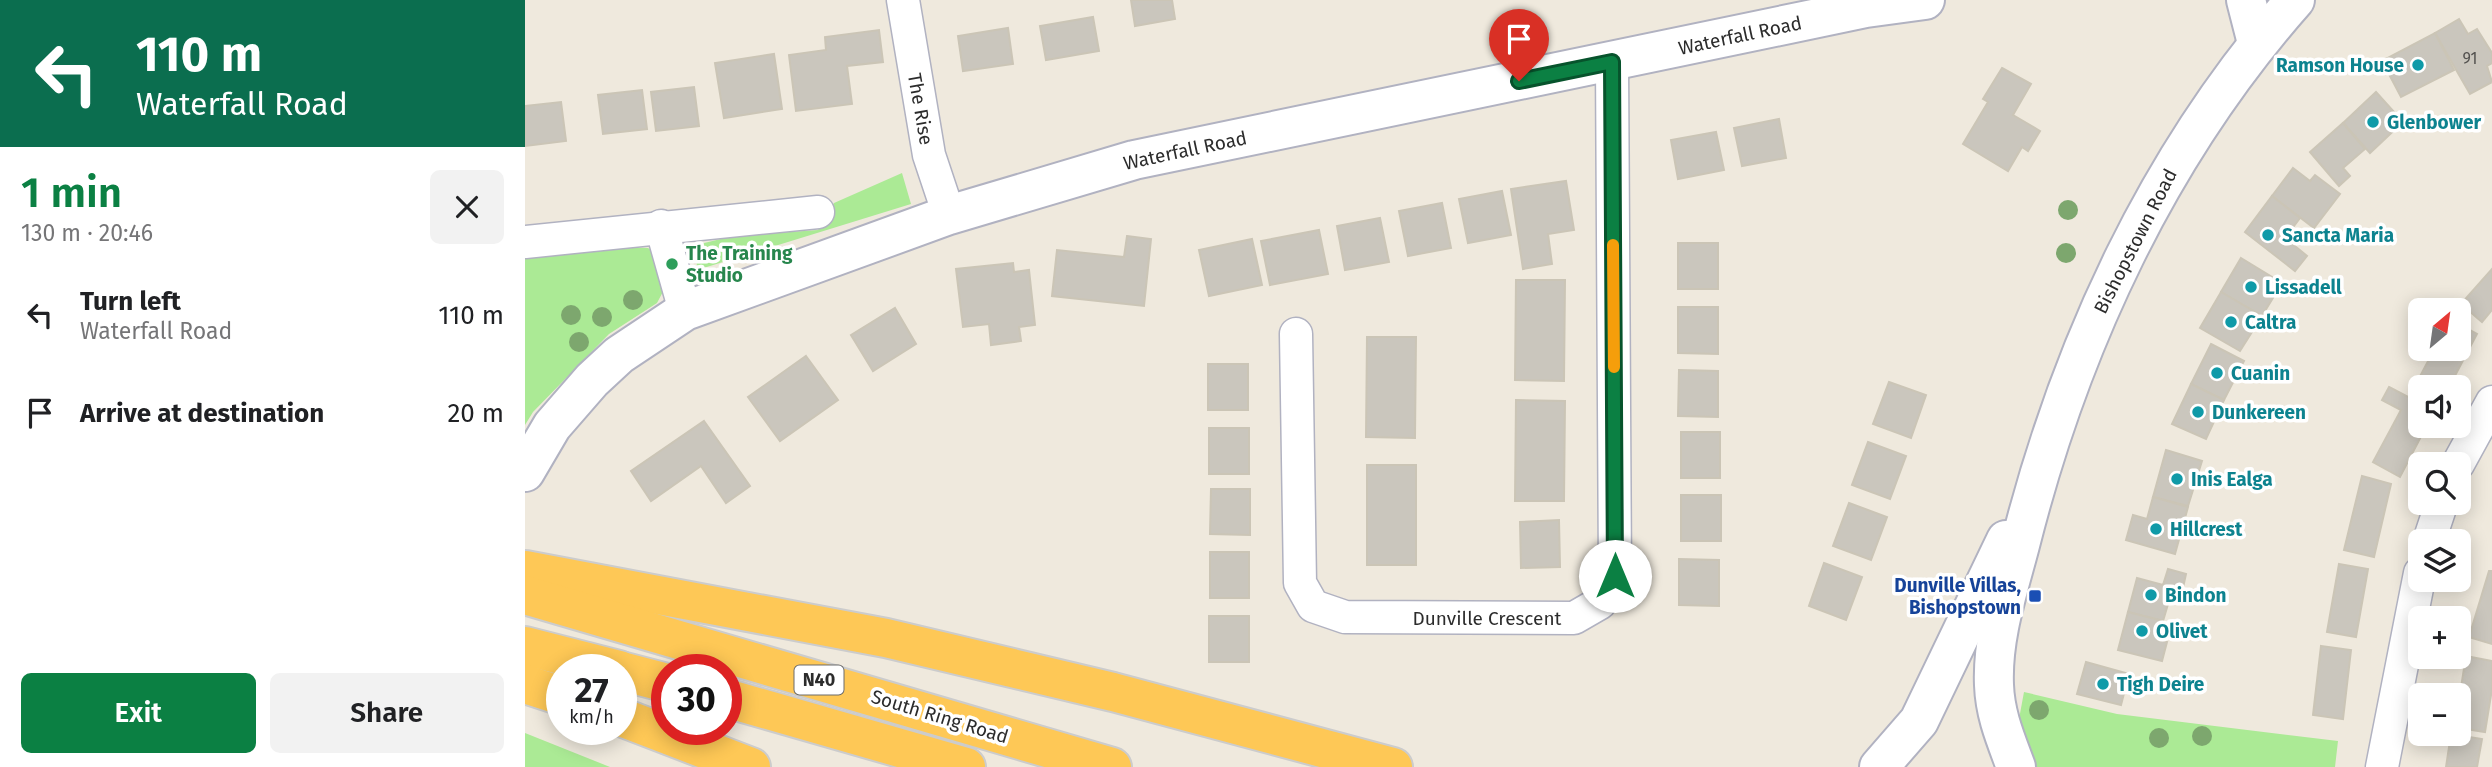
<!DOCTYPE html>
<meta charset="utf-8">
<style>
body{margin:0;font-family:"Fira Sans",sans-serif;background:#f2f2f2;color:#202124;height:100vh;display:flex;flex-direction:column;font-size:26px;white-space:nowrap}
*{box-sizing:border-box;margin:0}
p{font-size:23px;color:#757577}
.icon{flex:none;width:38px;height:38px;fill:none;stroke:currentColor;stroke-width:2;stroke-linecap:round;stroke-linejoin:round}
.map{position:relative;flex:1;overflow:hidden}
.side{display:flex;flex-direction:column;background:#fff;width:525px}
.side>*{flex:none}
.top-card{background:#0b6e4f;color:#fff;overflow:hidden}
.needle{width:46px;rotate:29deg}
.buttons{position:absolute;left:1883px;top:298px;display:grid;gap:14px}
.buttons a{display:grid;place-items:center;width:63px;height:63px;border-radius:10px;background:#fff;box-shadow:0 4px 18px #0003;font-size:35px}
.speed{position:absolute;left:21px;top:654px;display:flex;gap:14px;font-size:35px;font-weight:700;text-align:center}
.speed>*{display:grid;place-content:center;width:91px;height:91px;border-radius:50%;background:#fff;box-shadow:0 4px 18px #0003;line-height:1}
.speed small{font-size:18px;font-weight:400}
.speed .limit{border:10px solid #d22;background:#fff;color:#111}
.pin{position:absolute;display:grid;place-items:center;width:60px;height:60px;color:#fff;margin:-72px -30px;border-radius:50% 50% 50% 0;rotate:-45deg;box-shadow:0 0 7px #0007}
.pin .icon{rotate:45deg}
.me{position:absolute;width:77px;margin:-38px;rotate:0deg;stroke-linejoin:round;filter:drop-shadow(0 0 5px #0008)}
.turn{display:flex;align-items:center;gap:24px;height:147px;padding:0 21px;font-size:32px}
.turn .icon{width:91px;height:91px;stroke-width:2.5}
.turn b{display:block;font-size:49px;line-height:60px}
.round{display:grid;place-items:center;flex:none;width:74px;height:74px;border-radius:10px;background:#f2f2f2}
.head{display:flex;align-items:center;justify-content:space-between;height:119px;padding:0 21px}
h1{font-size:42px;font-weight:600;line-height:52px;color:#0b8043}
.cta{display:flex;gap:14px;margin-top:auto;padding:14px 21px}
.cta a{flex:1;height:80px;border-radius:10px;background:#0b8043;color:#fff;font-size:28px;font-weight:600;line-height:80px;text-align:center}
.cta a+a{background:#f2f2f2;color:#202124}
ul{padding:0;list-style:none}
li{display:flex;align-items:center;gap:21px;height:98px;padding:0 21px}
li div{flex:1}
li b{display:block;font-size:26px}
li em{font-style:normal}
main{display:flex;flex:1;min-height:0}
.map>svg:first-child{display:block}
</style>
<main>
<section class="side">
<div class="top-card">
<div class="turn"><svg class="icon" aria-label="left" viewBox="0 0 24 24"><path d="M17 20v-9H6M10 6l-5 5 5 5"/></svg><div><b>110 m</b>Waterfall Road</div></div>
</div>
<div class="head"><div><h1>1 min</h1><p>130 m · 20:46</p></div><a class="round"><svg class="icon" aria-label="close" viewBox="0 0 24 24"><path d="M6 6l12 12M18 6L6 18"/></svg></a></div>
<ul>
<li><svg class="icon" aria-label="left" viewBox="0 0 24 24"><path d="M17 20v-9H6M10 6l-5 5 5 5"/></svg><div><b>Turn left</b><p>Waterfall Road</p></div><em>110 m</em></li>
<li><svg class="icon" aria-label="arrive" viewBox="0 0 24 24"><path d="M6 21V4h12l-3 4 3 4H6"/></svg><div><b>Arrive at destination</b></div><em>20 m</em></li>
</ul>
<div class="cta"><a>Exit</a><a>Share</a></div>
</section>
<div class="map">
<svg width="1967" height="767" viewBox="0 0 1967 767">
<rect width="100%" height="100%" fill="#efe9dd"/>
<g fill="#abea95">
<path d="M 377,173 L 386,204 L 172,270 L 171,245 L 208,236 L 293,230 L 309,203 Z"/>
<path d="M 95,247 L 123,248 L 131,253 L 141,286 L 132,303 L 84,334 L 8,412 L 0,425 L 0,255 Z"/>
<path d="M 1499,692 L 1592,714 L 1813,741 L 1810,767 L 1509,767 L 1494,719 Z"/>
<path d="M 0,733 L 85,767 L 0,767 Z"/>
</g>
<g fill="#cac6bd" stroke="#cbc5b6" stroke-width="2">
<path d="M 606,0 L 647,0 L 650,19 L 610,26 Z"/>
<path d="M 568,17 L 574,51 L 521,60 L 515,26 Z"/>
<path d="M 1934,19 L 1943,34 L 1952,29 L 1967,53 L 1967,63 L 1962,66 L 1967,82 L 1945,94 L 1910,33 Z"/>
<path d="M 483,28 L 488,64 L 438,71 L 433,36 Z"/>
<path d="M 354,30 L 358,62 L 322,66 L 327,104 L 271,111 L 264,55 L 301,50 L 300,37 Z"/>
<path d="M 1910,33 L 1929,70 L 1876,97 L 1857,61 Z"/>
<path d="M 249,54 L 257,109 L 199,118 L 190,63 Z"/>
<path d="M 1477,68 L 1506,84 L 1488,115 L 1515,131 L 1503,151 L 1497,147 L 1483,171 L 1438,144 L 1463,102 L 1458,99 Z"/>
<path d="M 169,87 L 174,126 L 131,131 L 126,92 Z"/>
<path d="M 117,90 L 122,129 L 78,134 L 73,95 Z"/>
<path d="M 1851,92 L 1878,122 L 1845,153 L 1818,123 Z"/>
<path d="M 36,102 L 41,141 L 0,146 L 0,106 Z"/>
<path d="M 1254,119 L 1261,158 L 1217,166 L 1209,128 Z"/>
<path d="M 1818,123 L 1840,149 L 1818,168 L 1825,176 L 1814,186 L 1785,152 Z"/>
<path d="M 1191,132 L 1199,170 L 1153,179 L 1146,140 Z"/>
<path d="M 1768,168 L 1785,181 L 1790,175 L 1815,194 L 1789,228 L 1747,196 Z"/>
<path d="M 1041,181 L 1049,230 L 1023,234 L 1027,264 L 998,269 L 986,189 Z"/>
<path d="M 977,191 L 986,235 L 943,243 L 934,199 Z"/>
<path d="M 1747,196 L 1775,218 L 1760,238 L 1782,256 L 1770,271 L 1720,232 Z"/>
<path d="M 917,203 L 926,248 L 883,256 L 874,211 Z"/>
<path d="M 855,218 L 864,262 L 820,270 L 812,226 Z"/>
<path d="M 794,230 L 803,274 L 745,285 L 736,241 Z"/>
<path d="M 602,236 L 626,239 L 619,306 L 527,296 L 532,250 L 599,257 Z"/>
<path d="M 727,239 L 737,285 L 684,296 L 674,250 Z"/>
<rect x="1153" y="243" width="40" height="46"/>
<path d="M 1716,258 L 1757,283 L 1737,316 L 1696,292 Z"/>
<path d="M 488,263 L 489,272 L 504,270 L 510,325 L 494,327 L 496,341 L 466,345 L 464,324 L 438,327 L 431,269 Z"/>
<path d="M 1967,269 L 1967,310 L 1957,322 L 1936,304 Z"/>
<path d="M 991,280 L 1040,280 L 1039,381 L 990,380 Z"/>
<path d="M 1696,292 L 1737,316 L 1715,351 L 1675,328 Z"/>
<path d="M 1153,307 L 1193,307 L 1193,354 L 1153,353 Z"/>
<path d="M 370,308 L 391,344 L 348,371 L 326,335 Z"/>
<path d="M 1934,324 L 1952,334 L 1924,387 L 1895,389 L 1890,386 L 1910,348 L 1934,348 Z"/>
<path d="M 842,337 L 891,337 L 890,438 L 841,437 Z"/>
<path d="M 1686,344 L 1719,361 L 1699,400 L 1666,384 Z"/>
<path d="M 281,356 L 313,400 L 255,441 L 223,397 Z"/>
<rect x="683" y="364" width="40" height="46"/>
<path d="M 1154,370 L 1193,371 L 1193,417 L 1153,416 Z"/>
<path d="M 1364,382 L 1401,395 L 1386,438 L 1348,424 Z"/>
<path d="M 1666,384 L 1699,400 L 1681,439 L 1647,424 Z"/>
<path d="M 1864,387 L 1895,403 L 1895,425 L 1902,425 L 1875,477 L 1848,462 L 1876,410 L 1857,400 Z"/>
<path d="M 991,400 L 1040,401 L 1039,501 L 990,501 Z"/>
<path d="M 179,421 L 225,486 L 201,503 L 176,466 L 126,501 L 106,471 Z"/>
<rect x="684" y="428" width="40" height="46"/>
<rect x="1156" y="432" width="39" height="46"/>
<path d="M 1343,442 L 1381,456 L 1365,499 L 1327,485 Z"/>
<path d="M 1641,450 L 1677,461 L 1663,506 L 1628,497 Z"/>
<rect x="842" y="465" width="49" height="100"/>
<path d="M 1837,476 L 1866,484 L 1849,557 L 1819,550 Z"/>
<path d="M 686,489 L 725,489 L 725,535 L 685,534 Z"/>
<rect x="1156" y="495" width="40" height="46"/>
<path d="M 1628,497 L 1663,507 L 1650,554 L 1601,540 L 1608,515 L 1622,519 Z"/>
<path d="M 1324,503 L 1362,517 L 1346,560 L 1308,546 Z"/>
<path d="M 1034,520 L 1035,567 L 996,568 L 995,522 Z"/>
<rect x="685" y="552" width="39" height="46"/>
<path d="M 1154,559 L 1194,560 L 1194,606 L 1154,605 Z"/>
<path d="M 1299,563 L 1337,577 L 1321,620 L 1284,606 Z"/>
<path d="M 1814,564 L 1843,569 L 1831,637 L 1802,632 Z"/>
<path d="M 1643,569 L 1661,574 L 1656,597 L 1646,594 L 1638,621 L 1603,612 L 1612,578 L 1638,585 Z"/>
<path d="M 1964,571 L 1967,571 L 1967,644 L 1944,637 Z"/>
<path d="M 1603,612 L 1638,621 L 1633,640 L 1642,642 L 1637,661 L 1593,650 Z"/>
<rect x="684" y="616" width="40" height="46"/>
<path d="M 1796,646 L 1826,650 L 1818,719 L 1788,715 Z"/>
<path d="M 1941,656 L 1967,661 L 1967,689 L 1960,732 L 1934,728 L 1934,700 Z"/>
<path d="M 1561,662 L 1604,674 L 1596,705 L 1552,694 Z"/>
<path d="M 1926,734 L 1957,739 L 1952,767 L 1921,767 Z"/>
</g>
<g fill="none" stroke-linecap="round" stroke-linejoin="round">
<g stroke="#b1b2c1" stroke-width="35">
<g id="minor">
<path d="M 378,0 L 404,155 L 424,215"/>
<path d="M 136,226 L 160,311"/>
<path d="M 0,242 L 293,212"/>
<path d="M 771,334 L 775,583 L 788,606 L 820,617 L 1049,618 L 1075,603 L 1090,576 L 1087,62"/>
<path d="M 1933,464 L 1967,402"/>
<path d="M 1904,541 L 1917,502"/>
<path d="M 1857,767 L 1895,573"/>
</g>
</g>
<g stroke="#b1b2c1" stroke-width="42">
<g id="tertiary">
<path d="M 1721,0 L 1732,43"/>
<path d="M 0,472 L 27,426 L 67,380 L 94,355 L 160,311 L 424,215 L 609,160 L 1341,8 L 1400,0"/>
</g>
</g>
<g stroke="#b1b2c1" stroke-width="42">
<g id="secondary">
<path d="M 1354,767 L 1394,721 L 1481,540"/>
<path d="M 1491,767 C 1481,740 1470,715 1469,685 C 1467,637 1483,591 1495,545 C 1545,346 1633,155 1770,0"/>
</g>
</g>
<g stroke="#ccc" stroke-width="42">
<g id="trunk">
<path d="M 0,570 L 361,638 L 588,692 L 868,767"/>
<path d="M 0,595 L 587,767"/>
<path d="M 0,646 L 94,670"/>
<path d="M 96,671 L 142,683"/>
<path d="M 0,684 L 37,696"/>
<path d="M 201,698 L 441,767"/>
<path d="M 96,717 L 226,767"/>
</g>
</g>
<use href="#minor" stroke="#fff" stroke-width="32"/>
<use href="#tertiary" stroke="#fff" stroke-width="38"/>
<use href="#secondary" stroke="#fff" stroke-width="38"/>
<use href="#trunk" stroke="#fec856" stroke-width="38"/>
</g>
<g fill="#7da76e">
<circle cx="1543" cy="210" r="10"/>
<circle cx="1541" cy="253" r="10"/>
<circle cx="108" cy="300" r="10"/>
<circle cx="46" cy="315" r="10"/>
<circle cx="77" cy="317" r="10"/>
<circle cx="54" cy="342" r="10"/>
<circle cx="1514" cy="710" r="10"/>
<circle cx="1677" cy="736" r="10"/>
<circle cx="1634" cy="738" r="10"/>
</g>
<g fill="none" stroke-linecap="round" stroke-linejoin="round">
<g stroke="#07532c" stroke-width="18">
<path id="route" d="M 994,81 L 1087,62 L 1090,576"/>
</g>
<use href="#route" stroke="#0b8043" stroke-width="12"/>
<path stroke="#f59e0b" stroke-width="12" d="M 1088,245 L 1089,367"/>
</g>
<g fill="#0f9aa8" stroke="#fff" stroke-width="2.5">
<circle cx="1893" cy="65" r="7"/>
<circle cx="1848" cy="122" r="7"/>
<circle cx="1743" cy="235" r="7"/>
<circle cx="1726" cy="287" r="7"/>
<circle cx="1706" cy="322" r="7"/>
<circle cx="1692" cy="373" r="7"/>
<circle cx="1673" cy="412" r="7"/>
<circle cx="1652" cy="479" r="7"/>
<circle cx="1631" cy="529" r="7"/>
<circle cx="1626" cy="595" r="7"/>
<circle cx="1617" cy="631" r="7"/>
<circle cx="1578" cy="684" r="7"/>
</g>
<circle fill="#2e9e5b" stroke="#fff" stroke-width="2.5" cx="147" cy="264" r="7"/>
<rect fill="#1a4fb4" stroke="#fff" stroke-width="2.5" x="1503" y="589" width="14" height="14" rx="3.5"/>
<g text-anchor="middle" stroke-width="7" stroke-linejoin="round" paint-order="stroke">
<g font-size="16" fill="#545250">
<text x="1945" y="64">91</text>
</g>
<rect fill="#fff" stroke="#6b6b6b" stroke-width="2" x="269.5" y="665.5" width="49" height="29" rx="5"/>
<g font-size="18" font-weight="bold" fill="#2c2c2c">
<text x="294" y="686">N40</text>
</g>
<g font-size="19" fill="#2c2c2c" stroke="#fff">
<text transform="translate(1215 35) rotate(-12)" y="7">Waterfall Road</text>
<text transform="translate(396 109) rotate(80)" y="7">The Rise</text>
<text transform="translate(660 150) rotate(-12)" y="7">Waterfall Road</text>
<text transform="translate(1610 241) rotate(-63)" y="7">Bishopstown Road</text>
<text x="962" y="625">Dunville Crescent</text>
<text transform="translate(415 716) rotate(17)" y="7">South Ring Road</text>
</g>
<g font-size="19" font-weight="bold" fill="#0d838f" stroke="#fff" text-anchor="start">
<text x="1879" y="72" text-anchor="end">Ramson House</text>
<text x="1862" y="129">Glenbower</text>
<text x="1757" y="242">Sancta Maria</text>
<text x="1740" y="294">Lissadell</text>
<text x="1720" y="329">Caltra</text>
<text x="1706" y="380">Cuanin</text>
<text x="1687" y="419">Dunkereen</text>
<text x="1666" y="486">Inis Ealga</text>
<text x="1645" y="536">Hillcrest</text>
<text x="1640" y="602">Bindon</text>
<text x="1631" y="638">Olivet</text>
<text x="1592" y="691">Tigh Deire</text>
</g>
<g font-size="19" font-weight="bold" fill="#27864d" stroke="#fff" text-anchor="start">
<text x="161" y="260">The Training<tspan x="161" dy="22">Studio</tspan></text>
</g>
<g font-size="19" font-weight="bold" fill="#164399" stroke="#fff" text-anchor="end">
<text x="1496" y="592">Dunville Villas,<tspan x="1496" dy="22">Bishopstown</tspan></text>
</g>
</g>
</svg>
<div class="buttons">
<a><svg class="needle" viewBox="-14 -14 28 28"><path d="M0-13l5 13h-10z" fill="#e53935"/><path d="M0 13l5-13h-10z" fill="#757577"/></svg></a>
<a><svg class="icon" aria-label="sound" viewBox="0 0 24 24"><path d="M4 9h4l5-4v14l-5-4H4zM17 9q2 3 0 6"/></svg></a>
<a><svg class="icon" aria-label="search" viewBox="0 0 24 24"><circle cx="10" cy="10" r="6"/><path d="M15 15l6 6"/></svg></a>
<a><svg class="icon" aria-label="layers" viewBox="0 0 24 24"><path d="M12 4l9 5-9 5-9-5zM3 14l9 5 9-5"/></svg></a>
<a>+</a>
<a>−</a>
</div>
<div class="speed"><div>27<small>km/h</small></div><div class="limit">30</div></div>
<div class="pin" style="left:994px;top:81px;background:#d93025"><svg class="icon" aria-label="arrive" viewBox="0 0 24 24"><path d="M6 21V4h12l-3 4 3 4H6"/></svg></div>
<svg class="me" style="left:1090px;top:576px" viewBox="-20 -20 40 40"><circle r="19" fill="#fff"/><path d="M0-13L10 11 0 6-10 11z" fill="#0b8043"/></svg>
</div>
</main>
